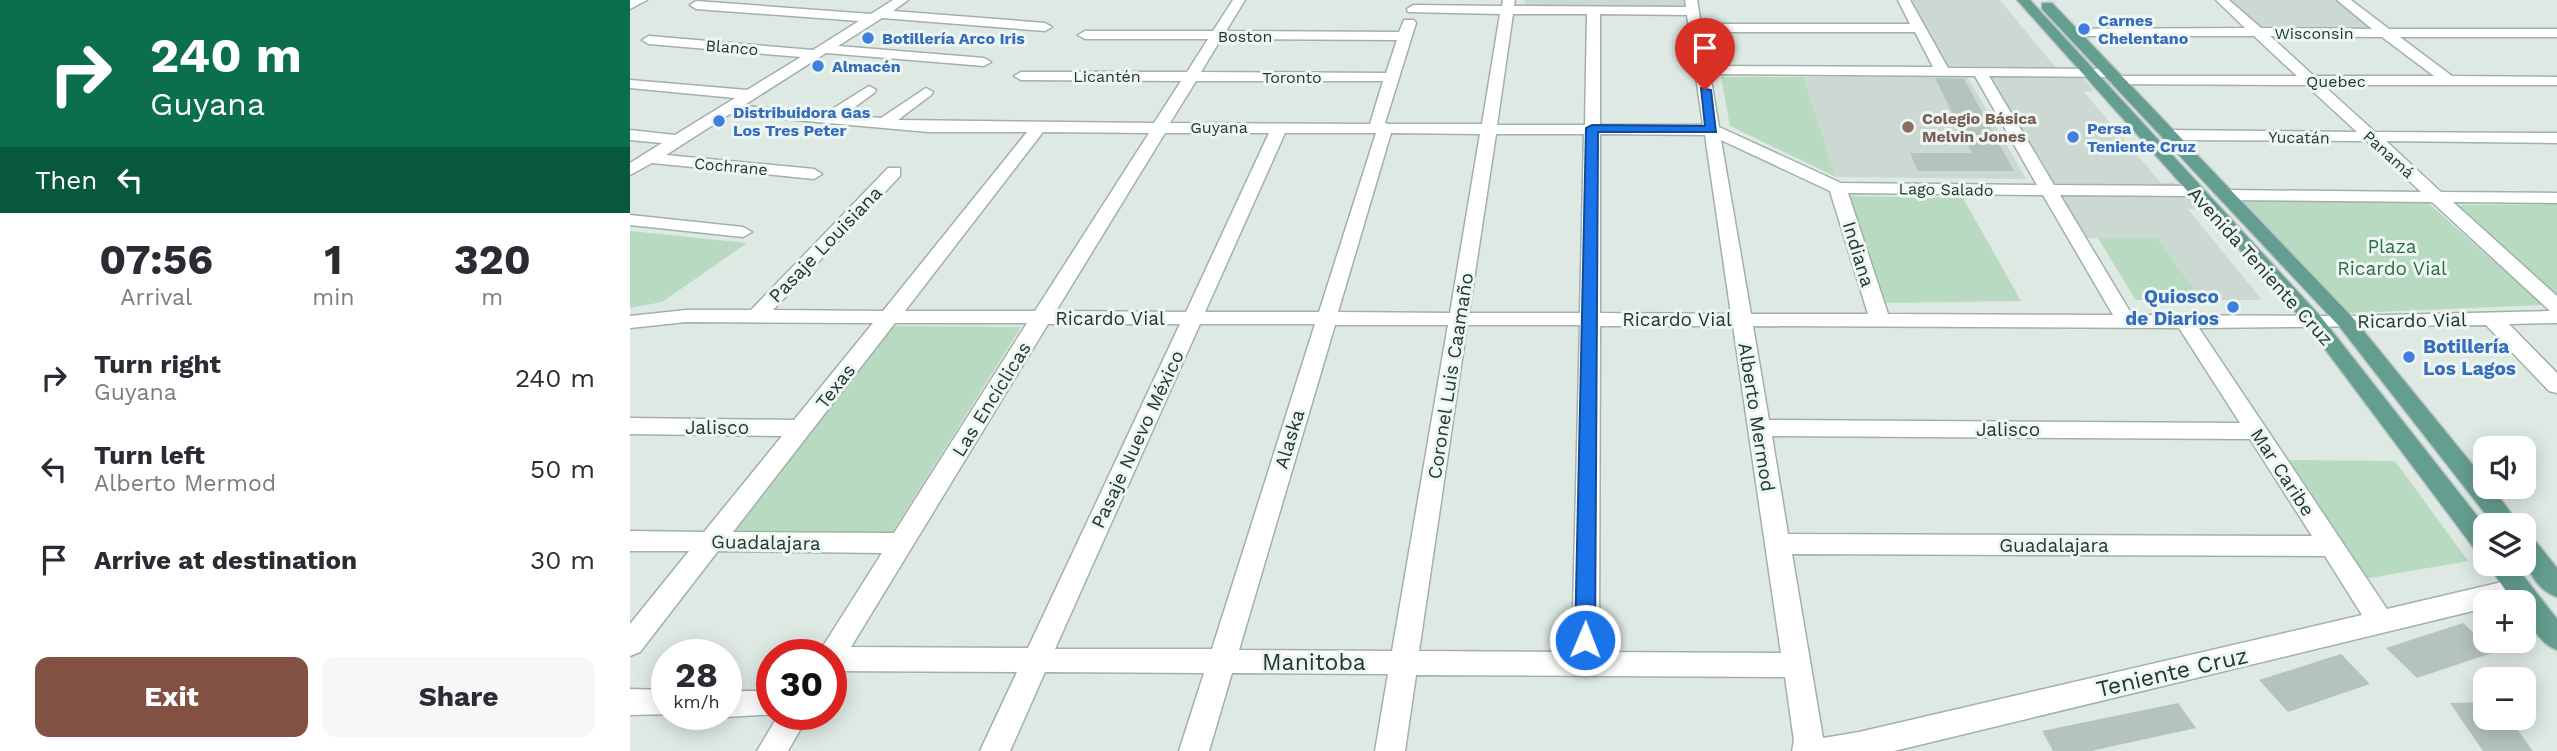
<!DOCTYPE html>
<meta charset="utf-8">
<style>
body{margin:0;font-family:"Work Sans",sans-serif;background:#f7f7f7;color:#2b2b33;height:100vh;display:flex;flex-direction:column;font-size:26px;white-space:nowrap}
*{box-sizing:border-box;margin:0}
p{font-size:23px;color:#7c7c81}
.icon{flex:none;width:38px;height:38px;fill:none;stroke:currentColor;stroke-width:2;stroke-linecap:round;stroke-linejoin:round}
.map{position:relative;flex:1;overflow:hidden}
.side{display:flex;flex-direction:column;background:#fff;width:630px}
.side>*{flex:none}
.top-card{background:#0b6e4f;color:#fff;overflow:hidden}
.fabs{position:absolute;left:1843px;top:436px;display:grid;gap:14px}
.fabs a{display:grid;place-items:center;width:63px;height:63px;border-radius:14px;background:#fff;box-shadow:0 4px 18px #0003;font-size:35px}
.speed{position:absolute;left:21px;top:639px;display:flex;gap:14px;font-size:35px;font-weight:700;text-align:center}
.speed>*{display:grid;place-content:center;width:91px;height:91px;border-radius:50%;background:#fff;box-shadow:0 4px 18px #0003;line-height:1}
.speed small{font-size:18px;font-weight:400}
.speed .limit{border:10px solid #d22;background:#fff;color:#111}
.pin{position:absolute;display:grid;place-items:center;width:60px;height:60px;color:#fff;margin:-72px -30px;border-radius:50% 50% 50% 0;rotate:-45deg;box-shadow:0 0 7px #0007}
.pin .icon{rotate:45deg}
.me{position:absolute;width:77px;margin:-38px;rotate:1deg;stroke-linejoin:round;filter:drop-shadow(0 0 5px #0008)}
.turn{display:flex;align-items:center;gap:24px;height:147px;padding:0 35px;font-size:32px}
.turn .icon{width:91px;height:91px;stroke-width:2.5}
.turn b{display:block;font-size:49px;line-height:60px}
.then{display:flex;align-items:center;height:66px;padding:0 35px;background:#0003;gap:14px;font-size:26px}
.eta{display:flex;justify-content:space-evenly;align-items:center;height:119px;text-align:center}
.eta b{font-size:42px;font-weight:700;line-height:49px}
.cta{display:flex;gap:14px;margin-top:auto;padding:14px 35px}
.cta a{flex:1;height:80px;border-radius:14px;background:#835144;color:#fff;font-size:28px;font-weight:700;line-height:80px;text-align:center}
.cta a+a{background:#f7f7f7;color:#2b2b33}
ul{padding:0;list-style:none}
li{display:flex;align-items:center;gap:21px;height:91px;padding:0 35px}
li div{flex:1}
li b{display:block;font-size:26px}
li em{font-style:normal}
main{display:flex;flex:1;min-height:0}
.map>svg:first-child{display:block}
</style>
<main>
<section class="side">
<div class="top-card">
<div class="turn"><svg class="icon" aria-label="right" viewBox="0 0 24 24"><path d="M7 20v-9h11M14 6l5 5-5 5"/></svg><div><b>240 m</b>Guyana</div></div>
<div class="then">Then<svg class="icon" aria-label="left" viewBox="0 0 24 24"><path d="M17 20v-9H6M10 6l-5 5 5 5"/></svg></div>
</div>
<div class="eta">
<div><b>07:56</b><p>Arrival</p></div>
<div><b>1</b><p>min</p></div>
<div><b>320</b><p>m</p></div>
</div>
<ul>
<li><svg class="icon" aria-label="right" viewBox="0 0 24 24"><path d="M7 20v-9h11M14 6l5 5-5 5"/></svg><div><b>Turn right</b><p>Guyana</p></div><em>240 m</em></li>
<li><svg class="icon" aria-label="left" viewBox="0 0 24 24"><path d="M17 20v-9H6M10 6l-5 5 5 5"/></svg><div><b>Turn left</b><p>Alberto Mermod</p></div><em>50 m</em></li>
<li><svg class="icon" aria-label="arrive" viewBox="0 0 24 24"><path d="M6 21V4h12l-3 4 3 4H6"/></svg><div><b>Arrive at destination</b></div><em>30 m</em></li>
</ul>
<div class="cta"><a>Exit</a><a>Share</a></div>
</section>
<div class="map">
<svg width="1927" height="751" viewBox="0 0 1927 751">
<rect width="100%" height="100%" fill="#dee9e4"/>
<g fill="#ccd9d3">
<path d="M 894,0 L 1054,0 L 1055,4 L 1050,7 L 896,6 Z"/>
<path d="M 1281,0 L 1370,0 L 1427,69 L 1445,69 L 1464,91 L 1454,92 L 1531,183 L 1544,182 L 1569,209 L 1558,209 L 1632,300 L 1571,300 L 1528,238 L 1456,238 L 1355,72 L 1321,71 Z"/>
<path d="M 1601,0 L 1704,0 L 1739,27 L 1734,30 L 1639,30 L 1631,27 Z"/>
<path d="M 1337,76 L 1396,179 L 1206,177 L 1173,77 Z"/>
</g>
<g fill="#b7dac1">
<path d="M 1091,77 L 1173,77 L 1206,177 L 1100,126 Z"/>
<path d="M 1216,196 L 1333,198 L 1391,301 L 1250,303 Z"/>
<path d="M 1611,201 L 1796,201 L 1913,305 L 1721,313 L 1701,296 Z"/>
<path d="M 1927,204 L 1927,294 L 1826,205 Z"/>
<path d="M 0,231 L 117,243 L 32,302 L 0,308 Z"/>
<path d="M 1468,238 L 1528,238 L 1571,300 L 1506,300 Z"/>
<path d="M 259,326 L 391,327 L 260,536 L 99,532 Z"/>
<path d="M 1656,460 L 1765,461 L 1838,561 L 1734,579 Z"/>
</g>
<g fill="#b4c4bd">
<path d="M 1305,78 L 1334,79 L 1384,171 L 1288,171 L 1280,153 L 1342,153 Z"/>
<path d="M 1833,623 L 1865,652 L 1787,678 L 1756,648 Z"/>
<path d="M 1711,654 L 1740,684 L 1658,712 L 1629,680 Z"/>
<path d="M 1855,702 L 1855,718 L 1879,718 L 1903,751 L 1853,751 L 1820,703 Z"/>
<path d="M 1548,703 L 1566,728 L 1461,751 L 1423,751 L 1412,731 Z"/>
</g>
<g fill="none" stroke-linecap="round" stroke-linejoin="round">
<g stroke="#a1b0ab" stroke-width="3">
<g id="minor">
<path d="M 0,0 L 17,0 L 0,9 Z"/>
<path d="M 263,0 L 278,0 L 263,11 L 415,23 L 422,27 L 415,31 L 252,18 L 208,46 L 354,58 L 361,62 L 354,66 L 196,53 L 113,106 L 196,113 L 239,86 L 246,90 L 244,93 L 214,115 L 251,118 L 296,88 L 303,92 L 301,95 L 268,120 L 524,123 L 551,81 L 391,80 L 384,76 L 391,72 L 557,72 L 578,39 L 455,39 L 448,35 L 455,31 L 583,31 L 603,0 L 615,0 L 596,31 L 769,32 L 774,20 L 784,20 L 786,23 L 755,123 L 758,124 L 852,124 L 870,14 L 778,12 L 777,9 L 783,5 L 872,6 L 873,0 L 885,0 L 884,6 L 1056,7 L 1055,0 L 1067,0 L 1071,24 L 1280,24 L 1268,0 L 1280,0 L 1318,68 L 1479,69 L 1484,70 L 1484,76 L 1667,76 L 1624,36 L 1442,36 L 1435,32 L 1437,29 L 1615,28 L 1586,0 L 1599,0 L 1631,28 L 1742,29 L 1707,0 L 1721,0 L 1759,29 L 1927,29 L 1927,37 L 1770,37 L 1822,76 L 1927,77 L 1927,85 L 1693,85 L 1745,132 L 1927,133 L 1927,143 L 1756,141 L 1811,192 L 1927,193 L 1927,203 L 1823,202 L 1927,296 L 1927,323 L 1879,324 L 1927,373 L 1927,393 L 1919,391 L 1856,325 L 1569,328 L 1757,609 L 1889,578 L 1898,582 L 1902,589 L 1898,596 L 1879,602 L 1855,602 L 1855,608 L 1264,751 L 1162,751 L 1164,741 L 1155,677 L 786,675 L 775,751 L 745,751 L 758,674 L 602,673 L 579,751 L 549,751 L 574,673 L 415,672 L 380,751 L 350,751 L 387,672 L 201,671 L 201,654 L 188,654 L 252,553 L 88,551 L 10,652 L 0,656 L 0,624 L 59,551 L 0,551 L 0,531 L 74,532 L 152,436 L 0,434 L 0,418 L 164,420 L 243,323 L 56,322 L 0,328 L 0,316 L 56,310 L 121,310 L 258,168 L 270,168 L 270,176 L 143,310 L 253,311 L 397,132 L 298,132 L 100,114 L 36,155 L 184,169 L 192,174 L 184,179 L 22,163 L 0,175 L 0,163 L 32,143 L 0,140 L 0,130 L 45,135 L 105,98 L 0,88 L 0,80 L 117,90 L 171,57 L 19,44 L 12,40 L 19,36 L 183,50 L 229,21 L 66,9 L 60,5 L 66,1 L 241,14 ZM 883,14 L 957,14 L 955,125 L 867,125 ZM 970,14 L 1057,15 L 1073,125 L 970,125 ZM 1073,32 L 1285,32 L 1303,67 L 1079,66 ZM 1640,36 L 1752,37 L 1804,76 L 1684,76 ZM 591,39 L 767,40 L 756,73 L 571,72 ZM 1080,74 L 1345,76 L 1407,185 L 1211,183 L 1089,127 ZM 1359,76 L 1480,77 L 1480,83 L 1485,84 L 1676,85 L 1727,132 L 1538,130 L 1530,135 L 1538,140 L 1737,141 L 1791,192 L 1595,190 L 1586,195 L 1595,200 L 1802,202 L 1920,311 L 1716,316 L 1502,315 L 1430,195 L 1564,196 L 1572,191 L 1564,186 L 1424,185 ZM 566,81 L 753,81 L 740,124 L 540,123 ZM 413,132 L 519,133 L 405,311 L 275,311 ZM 535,133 L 639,133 L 556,312 L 426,311 ZM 655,133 L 746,133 L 689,312 L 575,312 ZM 761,133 L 850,134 L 820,313 L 708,312 ZM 866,134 L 954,134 L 950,313 L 839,313 ZM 970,134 L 1075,135 L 1101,314 L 970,313 ZM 1091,140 L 1200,191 L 1238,314 L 1121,314 ZM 1218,193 L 1413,195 L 1483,315 L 1258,314 ZM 265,323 L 397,323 L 264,533 L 103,532 ZM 418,324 L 550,324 L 398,648 L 221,647 ZM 570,324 L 685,324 L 582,649 L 425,649 ZM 705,325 L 818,325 L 762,651 L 609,650 ZM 837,325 L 950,325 L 942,652 L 789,651 ZM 970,326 L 1103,326 L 1151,653 L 969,652 ZM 1123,326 L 1549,328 L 1610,423 L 1139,420 ZM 1142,436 L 1620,439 L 1682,536 L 1158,534 ZM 1162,554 L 1695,556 L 1732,615 L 1229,732 L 1193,738 Z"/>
<path d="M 0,215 L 113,227 L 122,232 L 113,237 L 0,225 Z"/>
<path d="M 0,689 L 37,690 L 37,714 L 42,714 L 0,715 Z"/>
<path d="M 96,691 L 142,691 L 142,714 L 179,714 L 158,751 L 127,751 L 149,714 L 96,717 L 89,714 L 96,714 Z"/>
</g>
</g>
<g stroke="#bcc3c2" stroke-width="3">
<g id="major">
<path d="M 1387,0 L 1400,0 L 1691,317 L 1855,526 L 1855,554 L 1846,551 L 1677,325 Z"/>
<path d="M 1412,3 L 1422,3 L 1723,318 L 1855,480 L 1855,486 L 1861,486 L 1890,525 L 1864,525 L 1709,326 L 1412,9 Z"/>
<path d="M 1894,535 L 1903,538 L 1927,568 L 1927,597 C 1902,589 1892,559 1894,535 Z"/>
<path d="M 1857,564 L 1884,564 L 1927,619 L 1927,650 C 1910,644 1894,620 1894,602 L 1884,602 Z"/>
</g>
</g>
<use href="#minor" fill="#fff" fill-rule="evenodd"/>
<use href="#major" fill="#649e90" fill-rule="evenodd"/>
</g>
<path fill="#1a73e8" stroke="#114b97" stroke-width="2" d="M 1071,88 L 1081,90 L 1086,132 L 968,132 L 965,640 L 962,646 L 955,648 L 948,646 L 945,640 L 956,128 L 962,125 L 1075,126 Z"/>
<g fill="#3f7fe0" stroke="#eef6f2" stroke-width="2.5">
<circle cx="1454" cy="29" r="7"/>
<circle cx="238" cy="38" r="7"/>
<circle cx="188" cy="66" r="7"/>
<circle cx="89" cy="121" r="7"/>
<circle cx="1443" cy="137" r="7"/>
<circle cx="1603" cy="307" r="7"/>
<circle cx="1779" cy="357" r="7"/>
</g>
<circle fill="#8d6e63" stroke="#eef6f2" stroke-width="2.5" cx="1278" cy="127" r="7"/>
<g text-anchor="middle" stroke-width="6" stroke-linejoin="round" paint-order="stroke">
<g font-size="16" font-weight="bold" fill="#366cbe" stroke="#eef6f2" text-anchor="start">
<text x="1468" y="26">Carnes<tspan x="1468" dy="18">Chelentano</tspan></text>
<text x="252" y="44">Botillería Arco Iris</text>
<text x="202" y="72">Almacén</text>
<text x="103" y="118">Distribuidora Gas<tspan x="103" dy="18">Los Tres Peter</tspan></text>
<text x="1457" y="134">Persa<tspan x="1457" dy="18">Teniente Cruz</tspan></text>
</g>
<g font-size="16" fill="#203832" stroke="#eef6f2">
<text x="1684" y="39">Wisconsin</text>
<text x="615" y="42">Boston</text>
<text transform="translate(102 47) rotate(5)" y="6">Blanco</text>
<text x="477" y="82">Licantén</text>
<text x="662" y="83">Toronto</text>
<text x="1706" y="87">Quebec</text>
<text x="589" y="133">Guyana</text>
<text transform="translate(1669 137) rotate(1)" y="6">Yucatán</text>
<text transform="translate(1759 154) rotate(42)" y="6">Panamá</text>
<text transform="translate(101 166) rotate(5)" y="6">Cochrane</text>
<text transform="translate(1316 189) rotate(1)" y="6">Lago Salado</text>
</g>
<g font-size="16" font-weight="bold" fill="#785e54" stroke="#eef6f2" text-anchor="start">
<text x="1292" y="124">Colegio Básica<tspan x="1292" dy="18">Melvin Jones</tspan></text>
</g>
<g font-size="19" fill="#203832" stroke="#eef6f2">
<text transform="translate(195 244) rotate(-46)" y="7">Pasaje Louisiana</text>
<text transform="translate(1229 254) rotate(73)" y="7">Indiana</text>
<text transform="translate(1631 266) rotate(48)" y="7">Avenida Teniente Cruz</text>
<text x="480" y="325">Ricardo Vial</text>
<text x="1047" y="326">Ricardo Vial</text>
<text transform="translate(1782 320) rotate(-1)" y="7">Ricardo Vial</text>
<text transform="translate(820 376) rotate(-81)" y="7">Coronel Luis Caamaño</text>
<text transform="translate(205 386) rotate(-52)" y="7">Texas</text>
<text transform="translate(361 399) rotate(-58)" y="7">Las Encíclicas</text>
<text transform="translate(1127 417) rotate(81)" y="7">Alberto Mermod</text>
<text x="87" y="434">Jalisco</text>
<text x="1378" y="436">Jalisco</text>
<text transform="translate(507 439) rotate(-65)" y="7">Pasaje Nuevo México</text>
<text transform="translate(659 439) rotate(-73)" y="7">Alaska</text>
<text transform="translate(1653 472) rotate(57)" y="7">Mar Caribe</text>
<text transform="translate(136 542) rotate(1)" y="7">Guadalajara</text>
<text x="1424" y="552">Guadalajara</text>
</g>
<g font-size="19" fill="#2c6e46" stroke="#eef6f2">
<text x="1762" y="253">Plaza<tspan x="1762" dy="22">Ricardo Vial</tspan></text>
</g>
<g font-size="19" font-weight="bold" fill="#366cbe" stroke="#eef6f2" text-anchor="end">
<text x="1589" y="303">Quiosco<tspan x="1589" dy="22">de Diarios</tspan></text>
<text x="1793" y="353" text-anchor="start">Botillería<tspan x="1793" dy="22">Los Lagos</tspan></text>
</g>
<g font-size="23" fill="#203832" stroke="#eef6f2">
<text x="684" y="670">Manitoba</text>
<text transform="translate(1542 672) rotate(-13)" y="8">Teniente Cruz</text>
</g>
</g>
</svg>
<div class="fabs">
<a><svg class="icon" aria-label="sound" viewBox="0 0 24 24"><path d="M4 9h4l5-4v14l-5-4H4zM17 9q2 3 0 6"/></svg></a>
<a><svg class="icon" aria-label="layers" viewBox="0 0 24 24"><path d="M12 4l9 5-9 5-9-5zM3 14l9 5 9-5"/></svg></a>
<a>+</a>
<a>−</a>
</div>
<div class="speed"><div>28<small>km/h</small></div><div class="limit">30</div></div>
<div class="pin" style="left:1075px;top:90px;background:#d93025"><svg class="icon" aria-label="arrive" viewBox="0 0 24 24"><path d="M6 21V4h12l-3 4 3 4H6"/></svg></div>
<svg class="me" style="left:955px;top:640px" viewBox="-20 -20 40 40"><circle r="17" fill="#1a73e8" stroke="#fff" stroke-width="3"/><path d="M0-11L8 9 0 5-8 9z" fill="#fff"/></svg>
</div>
</main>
